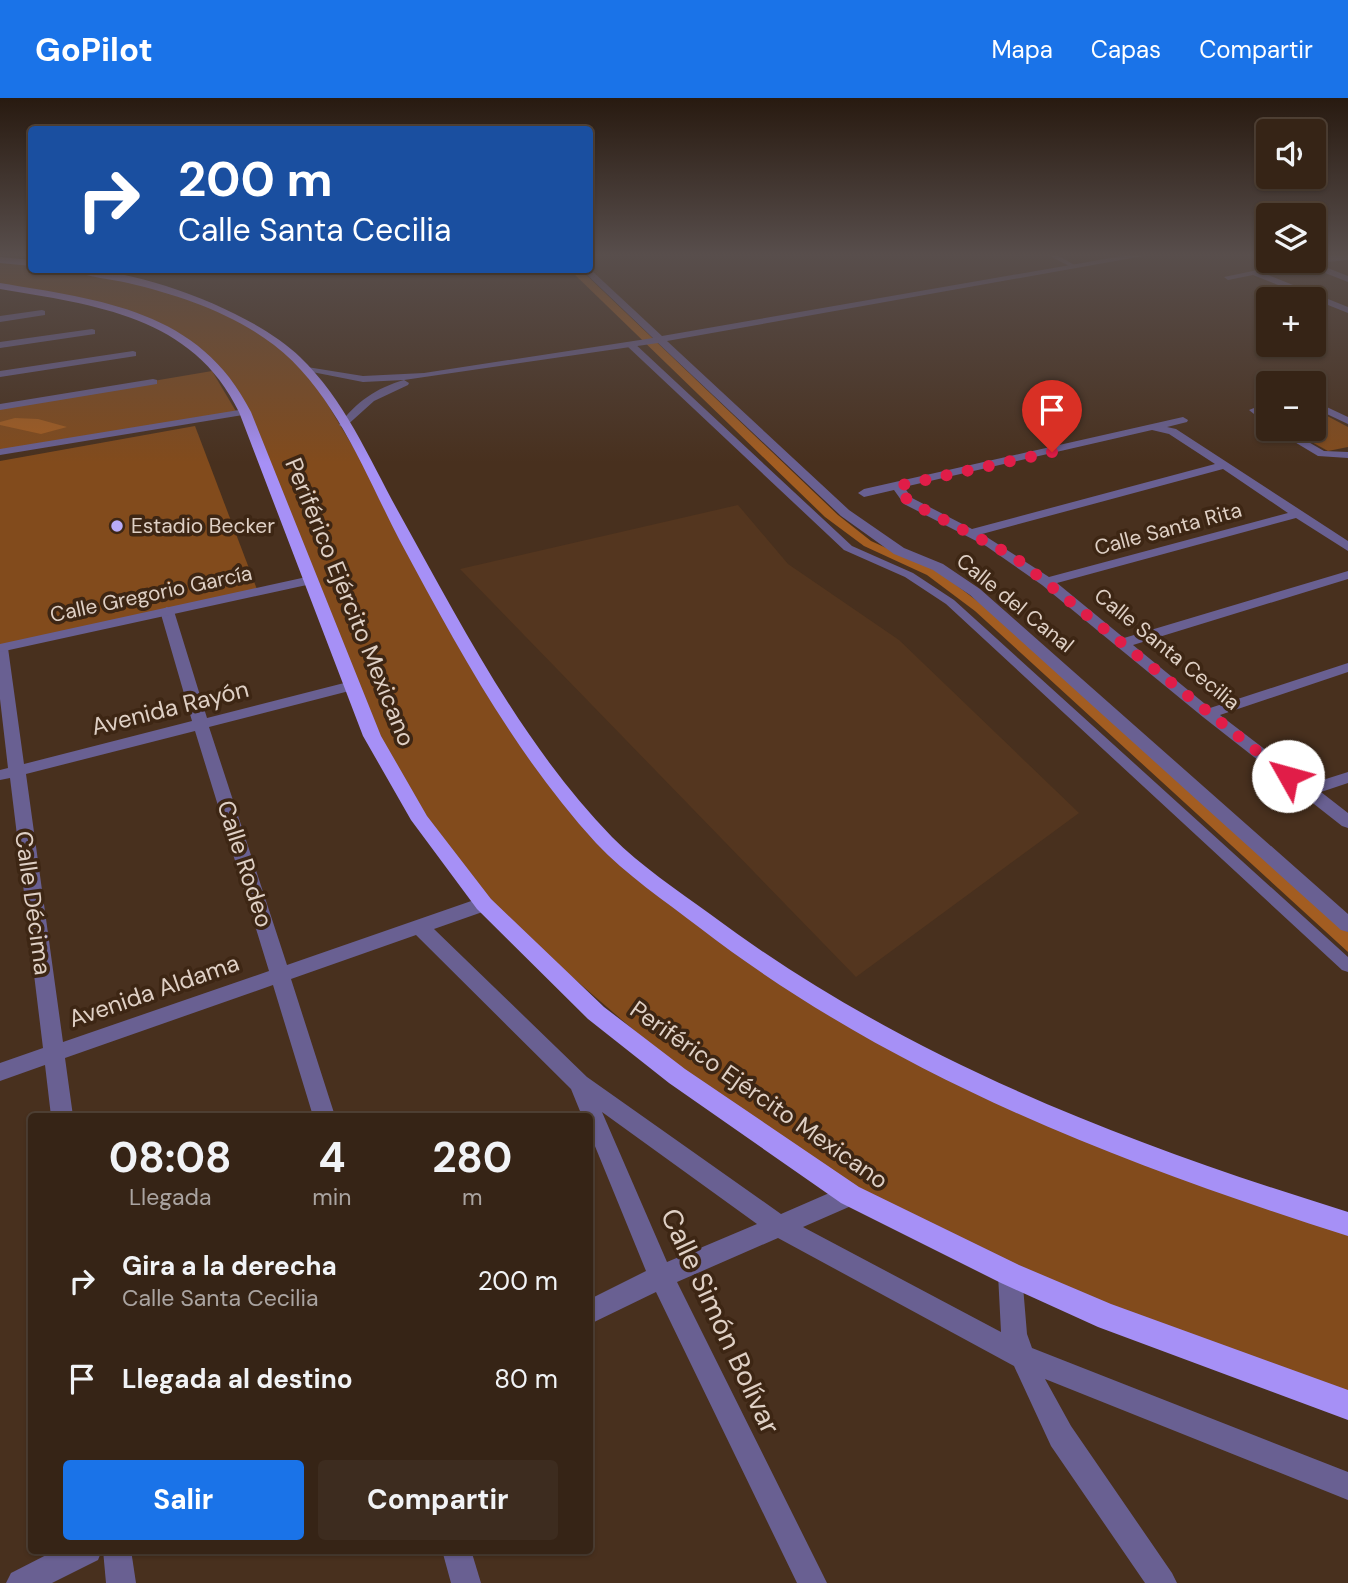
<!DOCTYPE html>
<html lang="es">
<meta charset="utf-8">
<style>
body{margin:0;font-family:"DM Sans",sans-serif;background:#3d2c1f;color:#f1f3f6;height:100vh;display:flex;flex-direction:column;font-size:26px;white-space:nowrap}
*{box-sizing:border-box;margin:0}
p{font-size:23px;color:#aaa4a1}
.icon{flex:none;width:38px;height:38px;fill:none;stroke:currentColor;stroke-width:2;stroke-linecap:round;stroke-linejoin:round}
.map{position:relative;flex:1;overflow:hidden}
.drawer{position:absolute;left:28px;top:1015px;width:565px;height:441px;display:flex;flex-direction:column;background:#362416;border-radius:7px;box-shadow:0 2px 5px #0004,0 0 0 2px #504135}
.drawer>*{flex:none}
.guide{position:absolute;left:28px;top:28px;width:565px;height:147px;border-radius:7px;box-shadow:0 2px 5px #0004,0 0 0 2px #504135;background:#1a4fa0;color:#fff;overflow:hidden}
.tools{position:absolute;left:1256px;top:21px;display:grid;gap:14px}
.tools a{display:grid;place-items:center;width:70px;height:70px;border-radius:7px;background:#362416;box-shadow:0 2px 5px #0004,0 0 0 2px #504135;font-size:35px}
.pin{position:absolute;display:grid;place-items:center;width:60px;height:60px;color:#fff;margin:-72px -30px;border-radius:50% 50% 50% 0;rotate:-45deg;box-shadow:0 0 7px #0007}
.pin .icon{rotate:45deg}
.me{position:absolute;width:77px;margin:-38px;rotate:308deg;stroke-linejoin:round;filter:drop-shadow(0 0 5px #0008)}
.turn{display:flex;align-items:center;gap:24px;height:147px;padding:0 35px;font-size:32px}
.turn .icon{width:91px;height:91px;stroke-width:2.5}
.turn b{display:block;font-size:49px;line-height:60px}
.eta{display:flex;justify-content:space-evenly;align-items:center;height:119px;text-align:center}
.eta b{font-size:42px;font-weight:700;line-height:49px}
.primary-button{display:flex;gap:14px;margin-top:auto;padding:14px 35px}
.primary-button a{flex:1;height:80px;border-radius:7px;background:#1a73e8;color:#fff;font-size:28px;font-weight:700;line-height:80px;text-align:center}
.primary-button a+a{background:#3d2c1f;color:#f1f3f6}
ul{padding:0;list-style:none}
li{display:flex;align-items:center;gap:21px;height:98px;padding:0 35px}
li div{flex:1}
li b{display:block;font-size:26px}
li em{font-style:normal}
header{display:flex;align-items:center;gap:42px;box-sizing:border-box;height:98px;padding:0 35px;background:#1a73e8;color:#fff}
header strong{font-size:33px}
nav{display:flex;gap:38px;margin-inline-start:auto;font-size:24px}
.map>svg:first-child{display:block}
</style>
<header>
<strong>GoPilot</strong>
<nav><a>Mapa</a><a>Capas</a><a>Compartir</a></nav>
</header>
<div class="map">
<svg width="1348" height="1485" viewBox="0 0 1348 1485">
<rect width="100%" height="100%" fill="#48301e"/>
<path fill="#54361f" d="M 738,407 L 788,466 L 899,542 L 1079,715 L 856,879 L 460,471 Z"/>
<g fill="#824b1c">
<path d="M 0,163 L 31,166 L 32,172 L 72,172 L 155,190 L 222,214 L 281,248 L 307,272 L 361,362 L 498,608 L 604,747 L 921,962 L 1348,1129 L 1348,1297 L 1066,1195 L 859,1096 L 715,1002 L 521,835 L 487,803 L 441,742 L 377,638 L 232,285 L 196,249 L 117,211 L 0,187 Z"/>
<path d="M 212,273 L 237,315 L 0,354 L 0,309 Z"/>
<path d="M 1314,311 L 1348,329 L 1348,349 L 1328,353 L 1288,331 L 1314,331 Z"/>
<path d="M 195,328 L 258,494 L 0,549 L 0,363 Z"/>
</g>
<g fill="#a35d21">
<path d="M 570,172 L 581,172 L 838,417 L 871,443 L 939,474 L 989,512 L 1348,834 L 1348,854 L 975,513 L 927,477 L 864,448 L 825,419 Z"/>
<path d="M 15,320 L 38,321 L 67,329 L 41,336 L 0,327 L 0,324 Z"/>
</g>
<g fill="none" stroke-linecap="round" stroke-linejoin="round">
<g fill="#696092" fill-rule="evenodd">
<path d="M 1048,157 L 1057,157 L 1078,169 L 1073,170 Z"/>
<path d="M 627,244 L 633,244 L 852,448 L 913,475 L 954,502 L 1348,859 L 1348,874 L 1342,872 L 946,506 L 905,479 L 844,452 L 627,248 Z"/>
</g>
<g fill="#696092" fill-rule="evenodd">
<path d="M 1128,157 L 1149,157 L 667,243 L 849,412 L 904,450 L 943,466 L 980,491 L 1348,816 L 1348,834 L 1341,832 L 970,497 L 933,472 L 894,456 L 841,418 L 658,245 L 404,282 L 409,285 L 408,287 L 374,303 L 344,330 L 339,327 C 356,304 376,290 404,282 L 363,284 L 302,272 L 307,269 L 363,278 L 424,275 L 653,240 L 582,172 L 590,171 L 662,238 Z"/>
<path d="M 1330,157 L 1348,158 L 1348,162 L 1315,165 L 1348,178 L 1348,184 L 1305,167 L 1263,175 L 1348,209 L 1348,215 L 1253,177 L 1228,182 L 1224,179 Z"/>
<path d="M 42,212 L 45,213 L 45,217 L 0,224 L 0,218 Z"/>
<path d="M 92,231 L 95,232 L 95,236 L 0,250 L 0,244 Z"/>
<path d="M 133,253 L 136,254 L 136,258 L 0,279 L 0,273 Z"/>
<path d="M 153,281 L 157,282 L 157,286 L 0,312 L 0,306 Z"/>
<path d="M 1314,303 L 1348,319 L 1348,326 L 1314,310 Z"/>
<path d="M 1269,304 L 1269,311 L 1262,313 L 1269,319 L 1269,328 L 1249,312 Z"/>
<path d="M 245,311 L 250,314 L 249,316 L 0,357 L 0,351 Z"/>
<path d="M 1183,319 L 1188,322 L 1187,324 L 1167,329 L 1176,331 L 1348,443 L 1348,453 L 1296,420 L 1057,485 L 1124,540 L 1348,473 L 1348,481 L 1133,547 L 1210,610 L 1348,565 L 1348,574 L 1220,617 L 1310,686 L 1348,674 L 1348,685 L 1321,694 L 1348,715 L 1348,730 L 1342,728 L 1203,619 L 1042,487 L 986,448 L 904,406 L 894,392 L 864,399 L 858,395 L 864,391 ZM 1152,332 L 1169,336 L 1215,366 L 972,431 L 912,400 L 904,389 ZM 1223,371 L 1288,415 L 1049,479 L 982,436 Z"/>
<path d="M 1273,331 L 1286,331 L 1324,353 L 1348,354 L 1348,360 L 1318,358 Z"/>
<path d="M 167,509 L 174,513 L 207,620 L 352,583 L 360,588 L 357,591 L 209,629 L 287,867 L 477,801 L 491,801 L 493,806 L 491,811 L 434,831 L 587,979 L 781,1116 L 850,1086 L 858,1089 L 862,1097 L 858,1105 L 803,1129 L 1001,1234 L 998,1176 L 1001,1168 L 1010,1164 L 1019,1168 L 1022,1176 L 1027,1236 L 1032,1250 L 1348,1374 L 1348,1402 L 1045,1281 L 1071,1328 L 1172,1475 L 1177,1485 L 1145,1485 L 1051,1348 L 1014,1268 L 778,1140 L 677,1184 L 827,1485 L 797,1485 L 656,1194 L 590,1226 L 590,1201 L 646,1173 L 590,1036 L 590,1018 L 582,1018 L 571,991 L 416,837 L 291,881 L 335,1018 L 313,1018 L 273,887 L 65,960 L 73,1018 L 51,1018 L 45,967 L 0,983 L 0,965 L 43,950 L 10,680 L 0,682 L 0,672 L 8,670 L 0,601 L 0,546 L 8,550 L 24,666 L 192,623 L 160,513 ZM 195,633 L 269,873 L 63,944 L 26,676 ZM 602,1014 L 757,1126 L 667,1164 Z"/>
<path d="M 56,1452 L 102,1452 L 98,1462 L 52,1485 L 6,1485 L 11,1475 Z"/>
<path d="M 103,1452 L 131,1452 L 136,1485 L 106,1485 Z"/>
<path d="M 442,1452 L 471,1452 L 481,1485 L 451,1485 Z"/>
</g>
<path fill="#696092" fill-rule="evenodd" d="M 311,478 L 316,479 L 316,485 L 0,554 L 0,546 Z"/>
<g fill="#a690f6" fill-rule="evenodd">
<path d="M 0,159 L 32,162 L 32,168 L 0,165 Z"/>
<path d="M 71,172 C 135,168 254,214 300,259 C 344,301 369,360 398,413 C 461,526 521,645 612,739 C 641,768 677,792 710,816 C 901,959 1122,1044 1348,1114 L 1348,1138 C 1119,1065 892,978 700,830 C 665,803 626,777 596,745 C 514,655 457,549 400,443 C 365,376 335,294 274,247 C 232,215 179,197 128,185 C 110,181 88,179 71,172 Z"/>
<path d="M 0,185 C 101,202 200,212 251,314 L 381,638 L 427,718 L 491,801 L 604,909 L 685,971 L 859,1089 L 1019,1167 L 1111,1206 L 1348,1292 L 1348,1322 L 1098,1229 L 1001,1185 L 841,1105 L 669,985 L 588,921 L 477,811 L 411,722 L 363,638 L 239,314 C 193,218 95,207 0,191 Z"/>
</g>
</g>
<linearGradient id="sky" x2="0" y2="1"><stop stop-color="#281a10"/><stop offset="0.43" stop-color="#584e4c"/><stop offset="1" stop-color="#584e4c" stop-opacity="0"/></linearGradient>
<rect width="1348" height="365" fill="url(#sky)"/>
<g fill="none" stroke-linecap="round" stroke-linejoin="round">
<path stroke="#e11d48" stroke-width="12" stroke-dasharray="0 21.6" d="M 1052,354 L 898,388 L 908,403 L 1013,458 L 1288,678"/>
</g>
<circle fill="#b8abf7" stroke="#3d2614" stroke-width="2.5" cx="117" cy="428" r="7"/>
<g text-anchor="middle" stroke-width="7" stroke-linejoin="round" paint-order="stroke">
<g font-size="21" fill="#dfd0c5" stroke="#3d2614" text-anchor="start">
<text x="131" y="435">Estadio Becker</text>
</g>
<g font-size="21" fill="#dfd0c5" stroke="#3d2614">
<text transform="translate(1168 431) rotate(-15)" y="7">Calle Santa Rita</text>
<text transform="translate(151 496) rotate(-12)" y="7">Calle Gregorio García</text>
<text transform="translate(1015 505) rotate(39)" y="7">Calle del Canal</text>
<text transform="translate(1167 551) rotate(39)" y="7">Calle Santa Cecilia</text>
</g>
<g font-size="24" fill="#dfd0c5" stroke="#3d2614">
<text transform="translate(350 504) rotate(68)" y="8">Periférico Ejército Mexicano</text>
<text transform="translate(170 610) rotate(-14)" y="8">Avenida Rayón</text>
<text transform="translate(245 766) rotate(72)" y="8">Calle Rodeo</text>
<text transform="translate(33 805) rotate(82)" y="8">Calle Décima</text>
<text transform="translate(154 893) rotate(-19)" y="8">Avenida Aldama</text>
<text transform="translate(759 997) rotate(35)" y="8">Periférico Ejército Mexicano</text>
</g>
<g font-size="28" fill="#dfd0c5" stroke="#3d2614">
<text transform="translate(721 1223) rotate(65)" y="10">Calle Simón Bolívar</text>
</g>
</g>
</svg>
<div class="tools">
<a><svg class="icon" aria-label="sound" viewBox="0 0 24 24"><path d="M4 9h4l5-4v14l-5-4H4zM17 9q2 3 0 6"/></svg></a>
<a><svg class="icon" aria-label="layers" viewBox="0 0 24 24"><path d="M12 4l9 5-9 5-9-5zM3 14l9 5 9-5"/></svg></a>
<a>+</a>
<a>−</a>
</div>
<div class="pin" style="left:1052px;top:354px;background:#d93025"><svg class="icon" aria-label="arrive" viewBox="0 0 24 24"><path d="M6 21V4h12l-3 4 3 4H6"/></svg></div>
<svg class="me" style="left:1288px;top:678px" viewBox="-20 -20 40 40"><circle r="19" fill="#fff"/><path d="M0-13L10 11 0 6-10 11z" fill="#e11d48"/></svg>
<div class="guide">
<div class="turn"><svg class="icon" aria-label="right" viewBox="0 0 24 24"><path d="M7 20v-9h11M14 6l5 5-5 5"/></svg><div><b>200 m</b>Calle Santa Cecilia</div></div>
</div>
<section class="drawer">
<div class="eta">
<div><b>08:08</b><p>Llegada</p></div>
<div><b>4</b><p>min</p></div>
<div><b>280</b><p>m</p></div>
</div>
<ul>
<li><svg class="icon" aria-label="right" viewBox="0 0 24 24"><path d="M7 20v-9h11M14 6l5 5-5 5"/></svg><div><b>Gira a la derecha</b><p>Calle Santa Cecilia</p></div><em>200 m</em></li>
<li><svg class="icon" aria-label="arrive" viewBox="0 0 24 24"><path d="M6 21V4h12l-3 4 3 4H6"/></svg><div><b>Llegada al destino</b></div><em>80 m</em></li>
</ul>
<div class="primary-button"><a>Salir</a><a>Compartir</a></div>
</section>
</div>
